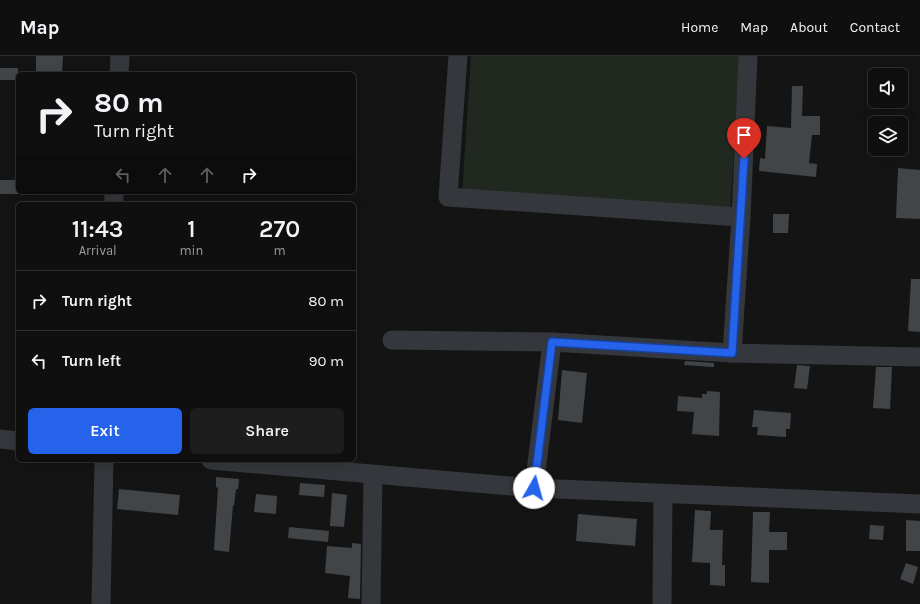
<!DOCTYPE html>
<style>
body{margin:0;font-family:Karla,sans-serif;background:#1d1d1e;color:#f1f3f6;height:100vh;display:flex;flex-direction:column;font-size:15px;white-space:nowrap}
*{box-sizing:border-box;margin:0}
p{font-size:13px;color:#9b9c9f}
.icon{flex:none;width:22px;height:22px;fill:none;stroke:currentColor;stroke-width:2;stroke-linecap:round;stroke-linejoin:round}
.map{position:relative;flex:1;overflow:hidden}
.sheet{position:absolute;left:16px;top:146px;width:340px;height:260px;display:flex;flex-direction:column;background:#0f0f10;border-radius:6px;box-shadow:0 4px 16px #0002,0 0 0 1px #2f2f30}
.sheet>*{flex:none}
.hud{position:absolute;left:16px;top:16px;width:340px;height:122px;border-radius:6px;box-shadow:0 4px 16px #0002,0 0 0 1px #2f2f30;background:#0f0f10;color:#f1f3f6;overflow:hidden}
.controls{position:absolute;left:868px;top:12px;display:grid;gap:8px}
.controls a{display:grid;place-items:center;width:40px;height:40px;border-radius:6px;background:#0f0f10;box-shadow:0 4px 16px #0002,0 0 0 1px #2f2f30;font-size:20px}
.pin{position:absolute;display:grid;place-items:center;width:34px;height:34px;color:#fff;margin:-41px -17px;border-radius:50% 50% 50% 0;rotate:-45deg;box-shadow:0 0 4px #0007}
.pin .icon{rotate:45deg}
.me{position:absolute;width:44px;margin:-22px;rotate:7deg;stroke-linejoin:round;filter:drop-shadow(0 0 3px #0008)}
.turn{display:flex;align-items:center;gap:14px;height:84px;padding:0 12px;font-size:18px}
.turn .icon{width:52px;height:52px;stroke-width:2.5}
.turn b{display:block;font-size:28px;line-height:34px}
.lanes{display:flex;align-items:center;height:38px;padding:0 12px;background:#0003;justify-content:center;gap:20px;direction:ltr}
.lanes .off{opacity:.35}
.eta{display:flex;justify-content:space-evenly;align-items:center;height:68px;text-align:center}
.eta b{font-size:24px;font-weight:600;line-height:28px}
.action{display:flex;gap:8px;margin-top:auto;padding:8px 12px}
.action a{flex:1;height:46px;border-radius:6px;background:#2563eb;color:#fff;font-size:16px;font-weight:600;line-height:46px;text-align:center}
.action a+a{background:#1d1d1e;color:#f1f3f6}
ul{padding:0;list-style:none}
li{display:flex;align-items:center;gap:12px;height:60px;padding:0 12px;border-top:1px solid #2f2f30}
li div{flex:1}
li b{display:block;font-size:15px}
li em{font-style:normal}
header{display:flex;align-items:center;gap:24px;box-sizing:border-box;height:56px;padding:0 20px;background:#0f0f10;border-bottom:1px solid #2f2f30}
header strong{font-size:19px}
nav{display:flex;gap:22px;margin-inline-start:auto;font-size:14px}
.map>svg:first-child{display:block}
</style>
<header>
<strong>Map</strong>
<nav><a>Home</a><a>Map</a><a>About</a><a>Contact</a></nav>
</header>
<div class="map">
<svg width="920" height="548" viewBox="0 0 920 548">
<rect width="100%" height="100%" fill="#141415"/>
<path fill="#202820" d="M 471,0 L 740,0 L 730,157 L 462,139 Z"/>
<g fill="#424548">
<path d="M 36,0 L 63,0 L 62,18 L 36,18 Z"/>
<rect x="0" y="12" width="18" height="12"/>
<path d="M 792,30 L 803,30 L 802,60 L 820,60 L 820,79 L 812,79 L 809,107 L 817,108 L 816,121 L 759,115 L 760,102 L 765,103 L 767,70 L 791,72 Z"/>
<path d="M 898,112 L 920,114 L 920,163 L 896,162 Z"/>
<rect x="0" y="124" width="18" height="14"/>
<path d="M 773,158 L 789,158 L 788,177 L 773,177 Z"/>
<path d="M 911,223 L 920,223 L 920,276 L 908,275 Z"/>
<path d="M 685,305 L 714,307 L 714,311 L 684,309 Z"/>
<path d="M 797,309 L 810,310 L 807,333 L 794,332 Z"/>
<path d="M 876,311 L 892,311 L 890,353 L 873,352 Z"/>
<path d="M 562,314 L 587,317 L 582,367 L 558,364 Z"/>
<path d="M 707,335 L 720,336 L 719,380 L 692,378 L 694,356 L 677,355 L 678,340 L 702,342 L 702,338 L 707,338 Z"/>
<path d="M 754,354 L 791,357 L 790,373 L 786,373 L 786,381 L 757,379 L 758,371 L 752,371 Z"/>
<path d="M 216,421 L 239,423 L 238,433 L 236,433 L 234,450 L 233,449 L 229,496 L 214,494 L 218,432 L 216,431 Z"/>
<path d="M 300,427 L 325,429 L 324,441 L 299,439 Z"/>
<path d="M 119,433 L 180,439 L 178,459 L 117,453 Z"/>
<path d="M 332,437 L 347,439 L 344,471 L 330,470 Z"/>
<path d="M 256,438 L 277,440 L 276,458 L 254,456 Z"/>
<path d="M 695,454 L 711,455 L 710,474 L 723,474 L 722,509 L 725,509 L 725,530 L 710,529 L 710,507 L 692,506 Z"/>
<path d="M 753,456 L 770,456 L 769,476 L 787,476 L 787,494 L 769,494 L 769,527 L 751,526 Z"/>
<path d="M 578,458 L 637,463 L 635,490 L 576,485 Z"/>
<path d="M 906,464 L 920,465 L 920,495 L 906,495 Z"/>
<path d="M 870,469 L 884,470 L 883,484 L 869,483 Z"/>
<path d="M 289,471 L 329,475 L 328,486 L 288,482 Z"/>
<path d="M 352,487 L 361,488 L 360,543 L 348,542 L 350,520 L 325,517 L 327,490 L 352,492 Z"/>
<path d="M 906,507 L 918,511 L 913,528 L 900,523 Z"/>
</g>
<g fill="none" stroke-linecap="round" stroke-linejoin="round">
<g stroke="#34373b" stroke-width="19">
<path d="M 458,0 L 448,141 L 741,161"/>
<path d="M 119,18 L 120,0"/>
<path d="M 114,148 L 114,136"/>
<path d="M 392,284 L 552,286 L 732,297 L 920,301"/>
<path d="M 732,297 L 741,161 L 748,0"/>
<path d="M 0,383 L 18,385"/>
<path d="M 211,404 L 534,432 L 920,448"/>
<path d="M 534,432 L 552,286"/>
<path d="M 101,548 L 104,404"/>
<path d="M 371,548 L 373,419"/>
<path d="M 662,548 L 663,437"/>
</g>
</g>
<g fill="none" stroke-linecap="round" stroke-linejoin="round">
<g stroke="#184099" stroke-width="10">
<path id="route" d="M 534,432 L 552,286 L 732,297 L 744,103"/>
</g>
<use href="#route" stroke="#2563eb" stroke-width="7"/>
</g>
</svg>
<div class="controls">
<a><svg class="icon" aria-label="sound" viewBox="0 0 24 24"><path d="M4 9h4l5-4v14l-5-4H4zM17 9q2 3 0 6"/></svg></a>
<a><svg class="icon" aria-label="layers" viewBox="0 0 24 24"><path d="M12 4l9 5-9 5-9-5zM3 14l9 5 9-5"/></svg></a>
</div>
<div class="pin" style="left:744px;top:103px;background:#d93025"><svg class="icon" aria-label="arrive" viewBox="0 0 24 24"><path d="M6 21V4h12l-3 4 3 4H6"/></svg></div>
<svg class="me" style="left:534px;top:432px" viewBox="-20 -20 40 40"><circle r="19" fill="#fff"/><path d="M0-13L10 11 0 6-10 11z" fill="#2563eb"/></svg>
<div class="hud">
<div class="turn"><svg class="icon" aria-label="right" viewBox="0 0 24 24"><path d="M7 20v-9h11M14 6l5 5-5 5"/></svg><div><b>80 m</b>Turn right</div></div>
<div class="lanes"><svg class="icon off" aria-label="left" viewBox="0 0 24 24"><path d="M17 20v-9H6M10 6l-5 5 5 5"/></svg><svg class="icon off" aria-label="ahead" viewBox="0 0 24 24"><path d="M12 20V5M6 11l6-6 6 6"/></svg><svg class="icon off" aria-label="ahead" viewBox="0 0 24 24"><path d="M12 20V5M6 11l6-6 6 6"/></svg><svg class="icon" aria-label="right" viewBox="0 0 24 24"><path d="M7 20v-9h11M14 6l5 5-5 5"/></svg></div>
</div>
<section class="sheet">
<div class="eta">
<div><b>11:43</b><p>Arrival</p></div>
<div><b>1</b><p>min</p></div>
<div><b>270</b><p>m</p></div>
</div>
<ul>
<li><svg class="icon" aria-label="right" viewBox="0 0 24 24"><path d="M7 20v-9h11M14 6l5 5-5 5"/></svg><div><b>Turn right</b></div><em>80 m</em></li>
<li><svg class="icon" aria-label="left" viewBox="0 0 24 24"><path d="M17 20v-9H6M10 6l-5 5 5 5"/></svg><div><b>Turn left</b></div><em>90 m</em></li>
</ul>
<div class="action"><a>Exit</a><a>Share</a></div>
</section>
</div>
